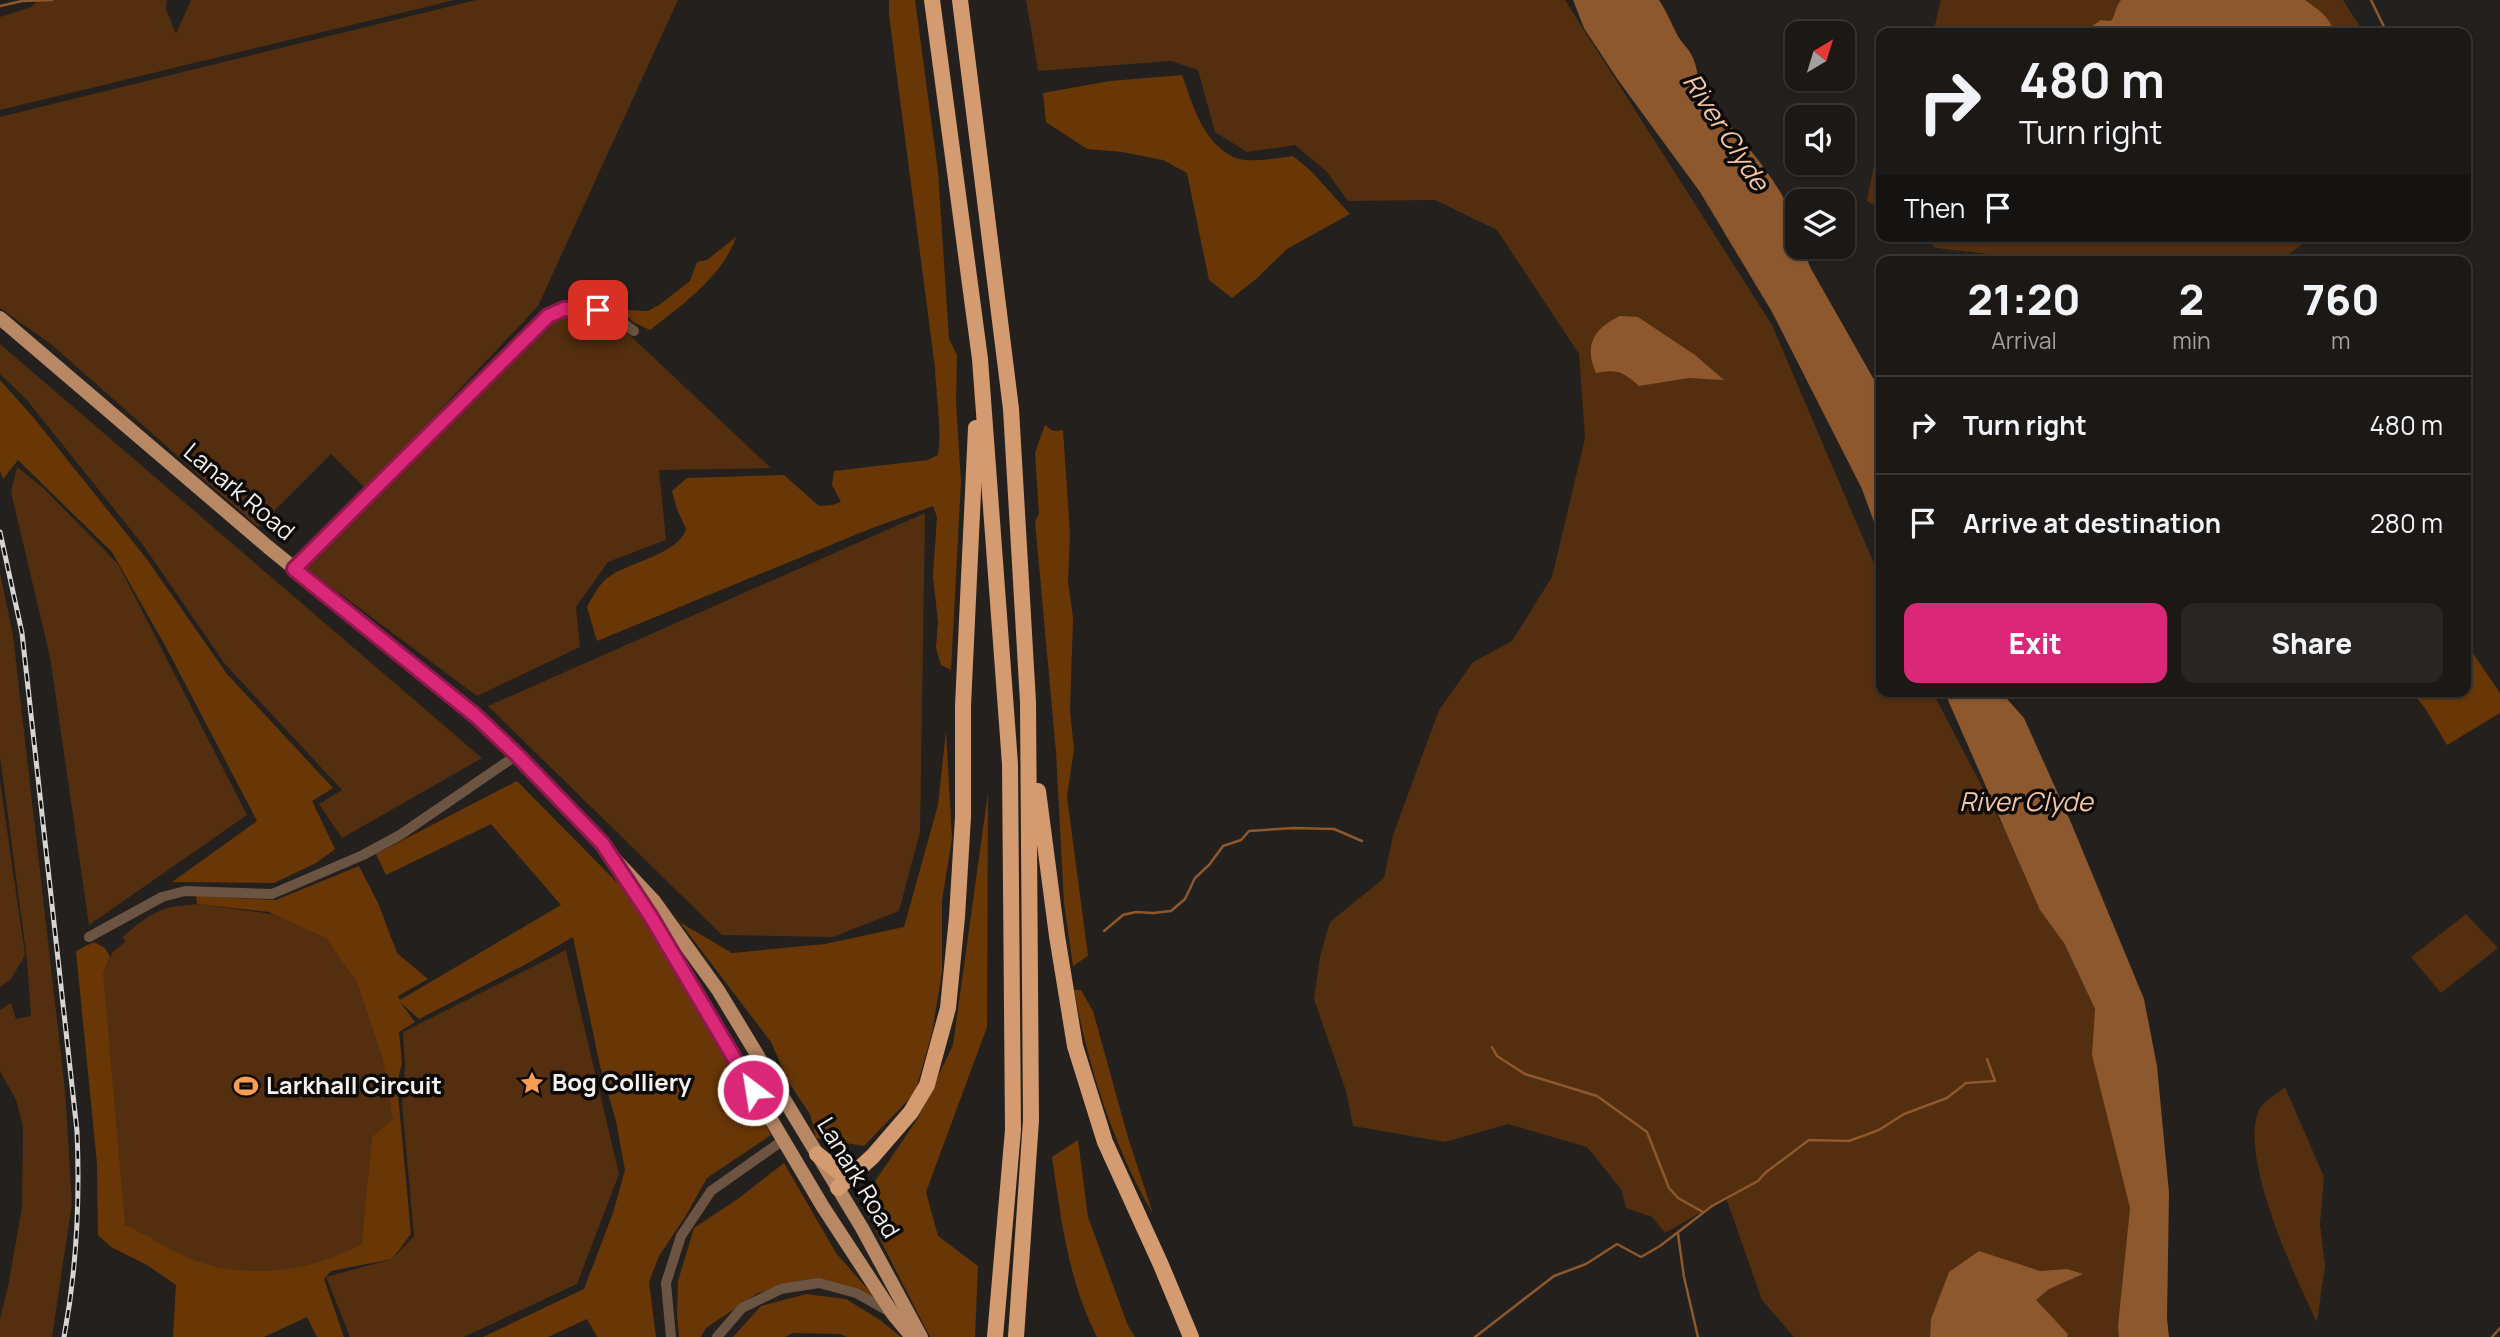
<!DOCTYPE html>
<style>
body{margin:0;font-family:Manrope,sans-serif;background:#282523;color:#f1f3f6;height:100vh;display:flex;flex-direction:column;font-size:26px;white-space:nowrap}
*{box-sizing:border-box;margin:0}
p{font-size:23px;color:#a0a0a1}
.icon{flex:none;width:38px;height:38px;fill:none;stroke:currentColor;stroke-width:2;stroke-linecap:round;stroke-linejoin:round}
.map{position:relative;flex:1;overflow:hidden}
.side{position:absolute;left:1876px;top:256px;width:595px;height:441px;display:flex;flex-direction:column;background:#1b1816;border-radius:14px;box-shadow:0 2px 5px #0004,0 0 0 2px #393735}
.side>*{flex:none}
.hud{position:absolute;left:1876px;top:28px;width:595px;height:214px;border-radius:14px;box-shadow:0 2px 5px #0004,0 0 0 2px #393735;background:#1b1816;color:#f1f3f6;overflow:hidden}
.needle{width:46px;rotate:38deg}
.tools{position:absolute;left:1785px;top:21px;display:grid;gap:14px}
.tools a{display:grid;place-items:center;width:70px;height:70px;border-radius:14px;background:#1b1816;box-shadow:0 2px 5px #0004,0 0 0 2px #393735;font-size:35px}
.pin{position:absolute;display:grid;place-items:center;width:60px;height:60px;color:#fff;margin:-30px;border-radius:14px;box-shadow:0 4px 10px #0006}
.me{position:absolute;width:77px;margin:-38px;rotate:329deg;stroke-linejoin:round;filter:drop-shadow(0 0 5px #0008)}
.turn{display:flex;align-items:center;gap:24px;height:147px;padding:0 28px;font-size:32px}
.turn .icon{width:91px;height:91px;stroke-width:2.5}
.turn b{display:block;font-size:49px;line-height:60px}
.then{display:flex;align-items:center;height:66px;padding:0 28px;background:#0003;gap:14px;font-size:26px}
.eta{display:flex;justify-content:space-evenly;align-items:center;height:119px;text-align:center}
.eta b{font-size:42px;font-weight:800;line-height:49px}
.action{display:flex;gap:14px;margin-top:auto;padding:14px 28px}
.action a{flex:1;height:80px;border-radius:14px;background:#db2777;color:#fff;font-size:28px;font-weight:800;line-height:80px;text-align:center}
.action a+a{background:#282523;color:#f1f3f6}
ul{padding:0;list-style:none}
li{display:flex;align-items:center;gap:21px;height:98px;padding:0 28px;border-top:2px solid #393735}
li div{flex:1}
li b{display:block;font-size:26px}
li em{font-style:normal}
.map>svg:first-child{display:block}
</style>
<div class="map">
<svg width="2500" height="1337" viewBox="0 0 2500 1337">
<rect width="100%" height="100%" fill="#24201d"/>
<g fill="#532e0f">
<path d="M 39,0 L 167,0 L 166,9 L 176,34 L 191,0 L 455,0 L 0,110 L 0,17 L 31,7 Z"/>
<path d="M 476,0 L 678,0 L 538,306 L 366,489 L 331,454 L 258,527 L 52,345 L 0,308 L 0,117 Z"/>
<path d="M 1026,0 L 1565,0 L 1772,325 L 1881,580 L 1881,691 L 1932,691 L 2064,943 L 2095,1009 L 2130,1208 L 2119,1337 L 1794,1337 L 1762,1300 L 1726,1198 L 1665,1233 L 1652,1217 L 1626,1208 L 1621,1189 L 1587,1147 L 1508,1124 L 1445,1142 L 1353,1126 L 1346,1091 L 1314,999 L 1320,956 L 1330,922 L 1384,878 L 1393,835 L 1439,710 L 1473,662 L 1512,641 L 1552,577 L 1585,438 L 1579,354 L 1497,230 L 1435,200 L 1348,201 L 1327,172 L 1295,145 L 1247,152 L 1215,132 L 1198,70 L 1171,61 L 1038,71 Z"/>
<path d="M 1941,0 L 2343,0 L 2364,33 L 1933,33 Z"/>
<path d="M 1881,128 L 1881,210 L 1867,201 Z"/>
<path d="M 1919,236 L 2314,236 L 2279,261 L 2050,261 L 1936,248 Z"/>
<path d="M 560,317 L 620,326 L 771,468 L 659,470 L 666,540 L 608,562 L 576,607 L 580,647 L 477,696 L 303,566 L 352,521 Z"/>
<path d="M 0,344 L 482,758 L 342,838 L 319,804 L 342,790 L 225,664 L 143,545 L 26,399 L 0,374 Z"/>
<path d="M 17,467 L 43,488 L 118,564 L 247,815 L 89,925 L 50,657 L 11,492 Z"/>
<path d="M 925,513 L 920,832 L 899,911 L 833,937 L 722,935 L 488,706 Z"/>
<path d="M 0,573 L 13,635 L 65,1090 L 72,1203 L 52,1337 L 0,1337 L 0,1319 L 9,1282 L 22,1207 L 23,1126 L 16,1100 L 0,1071 L 0,1010 L 11,1003 L 16,1019 L 31,1016 L 27,960 L 0,756 Z"/>
<path d="M 0,781 L 25,955 L 11,979 L 0,987 Z"/>
<path d="M 197,904 L 303,918 L 349,953 L 388,1056 L 407,1223 L 352,1264 L 217,1284 L 121,1236 L 98,981 L 113,952 L 125,942 L 123,937 C 136,925 150,913 167,908 C 177,905 188,906 197,904 Z"/>
<path d="M 2466,914 L 2498,948 L 2441,993 L 2411,957 Z"/>
<path d="M 566,950 L 619,1174 L 577,1284 L 464,1337 L 350,1337 L 326,1277 L 392,1259 L 414,1236 L 402,1104 L 405,1067 L 403,1032 Z"/>
<path d="M 2285,1087 L 2324,1177 L 2320,1224 L 2325,1266 L 2317,1322 C 2296,1279 2236,1152 2260,1108 C 2265,1100 2278,1093 2285,1087 Z"/>
</g>
<g fill="#693706">
<path d="M 889,0 L 915,0 L 938,171 L 949,339 L 957,355 L 956,402 L 961,482 L 951,670 L 941,665 L 936,648 L 938,622 L 933,576 L 937,517 L 933,506 L 867,530 L 597,641 L 587,607 C 592,598 598,586 606,579 C 627,562 678,555 686,529 L 677,509 L 672,491 L 687,478 L 784,475 L 819,506 L 832,505 L 841,502 L 832,485 L 834,471 L 928,460 L 938,455 C 942,431 936,394 935,368 L 889,15 Z"/>
<path d="M 1182,75 C 1193,105 1202,141 1233,157 C 1247,164 1277,158 1293,156 L 1311,171 L 1350,214 L 1287,249 L 1256,279 L 1232,298 L 1209,280 L 1187,173 L 1163,160 L 1122,152 L 1087,149 L 1046,122 L 1043,93 L 1110,81 Z"/>
<path d="M 736,237 C 723,276 681,306 650,330 L 633,322 L 621,310 L 648,311 L 659,305 L 690,281 L 697,262 L 707,260 Z"/>
<path d="M 0,380 L 33,417 L 146,558 L 227,674 L 333,788 L 312,801 L 335,849 L 316,863 L 274,883 L 172,882 L 257,821 L 167,649 L 112,552 L 18,460 L 3,479 L 0,471 Z"/>
<path d="M 1045,425 L 1053,431 L 1063,430 L 1070,533 L 1068,582 L 1073,618 L 1070,712 L 1074,749 L 1067,797 L 1088,956 L 1073,966 L 1064,903 L 1056,752 L 1035,521 L 1039,514 L 1035,453 Z"/>
<path d="M 2466,643 L 2500,693 L 2500,713 L 2447,745 L 2425,708 L 2411,691 L 2466,691 Z"/>
<path d="M 946,731 L 952,839 L 942,900 L 942,972 L 932,1033 L 915,1093 L 864,1146 L 816,1138 L 810,1114 L 789,1083 L 771,1042 L 669,908 L 681,923 L 732,953 L 825,944 L 904,927 L 938,805 Z"/>
<path d="M 517,781 L 651,917 L 677,959 L 771,1135 L 707,1178 L 685,1217 L 659,1256 L 649,1282 L 656,1337 L 597,1337 L 587,1319 L 548,1337 L 483,1337 L 584,1289 L 613,1213 L 625,1170 L 616,1121 L 600,1066 L 573,937 L 530,962 L 419,1019 L 400,1002 L 415,1022 L 399,1032 L 402,1063 L 397,1084 L 411,1234 L 392,1259 L 331,1271 L 324,1279 L 344,1337 L 317,1337 L 307,1317 L 264,1337 L 173,1337 L 176,1285 L 147,1265 L 111,1247 L 98,1235 L 97,1164 L 76,951 L 94,942 L 105,948 L 110,957 L 103,973 L 125,1225 C 148,1235 170,1251 193,1260 C 248,1280 311,1272 362,1244 L 372,1137 L 393,1119 L 383,1059 L 357,982 L 326,938 L 269,912 L 197,904 L 196,896 L 276,900 L 359,866 L 378,903 L 397,953 L 428,979 L 398,996 L 400,1000 L 561,905 L 491,824 L 386,875 L 376,854 Z"/>
<path d="M 988,793 L 987,1027 L 926,1192 L 938,1236 L 978,1266 L 975,1337 L 930,1337 L 861,1202 L 918,1118 L 953,1045 Z"/>
<path d="M 1081,990 L 1093,1011 L 1127,1134 L 1153,1214 C 1113,1145 1089,1069 1074,990 Z"/>
<path d="M 1078,1140 L 1088,1217 L 1128,1326 L 1135,1337 L 1097,1337 C 1068,1280 1061,1219 1052,1157 Z"/>
<path d="M 784,1163 L 836,1253 L 878,1301 L 822,1279 L 758,1293 L 706,1328 L 701,1337 L 679,1337 L 677,1313 L 678,1281 L 694,1228 L 739,1198 Z"/>
<path d="M 806,1294 L 846,1299 L 880,1320 L 901,1337 L 847,1337 L 840,1334 L 793,1333 L 785,1337 L 733,1337 L 761,1306 Z"/>
</g>
<g fill="#8d582d">
<path d="M 1573,0 L 1659,0 C 1667,12 1672,25 1679,38 C 1683,44 1689,49 1692,56 C 1697,65 1697,77 1702,86 C 1730,136 1797,186 1797,247 L 1803,247 L 1810,267 L 1881,392 L 1881,541 L 1862,489 L 1772,312 L 1700,192 L 1618,80 L 1584,28 Z"/>
<path d="M 2121,0 L 2305,0 C 2318,10 2330,16 2334,33 L 2092,33 L 2092,26 L 2101,20 L 2111,21 C 2116,14 2115,7 2121,0 Z"/>
<path d="M 1620,316 L 1638,317 L 1695,355 L 1724,380 L 1689,378 L 1639,386 C 1622,371 1618,369 1596,373 C 1584,345 1593,329 1620,316 Z"/>
<path d="M 1944,691 L 2000,691 L 2024,718 L 2072,825 L 2144,999 L 2157,1066 L 2169,1193 L 2167,1319 L 2169,1337 L 2119,1337 L 2118,1326 L 2130,1208 L 2092,1055 L 2095,1009 L 2064,943 L 2040,910 Z"/>
<path d="M 1979,1251 L 2040,1271 L 2067,1269 L 2083,1274 L 2049,1289 L 2036,1300 L 2068,1334 L 2067,1337 L 1930,1337 L 1931,1319 L 1949,1272 Z"/>
</g>
<g fill="none" stroke-linecap="round" stroke-linejoin="round">
<g stroke="#8d582d" stroke-width="2.5">
<path d="M 2371,0 L 2387,33"/>
<path d="M 0,6 L 22,1 L 52,0"/>
<path d="M 1104,931 L 1123,915 L 1136,912 L 1153,913 L 1171,911 L 1185,899 L 1195,878 L 1209,865 L 1223,846 L 1241,840 L 1249,831 L 1293,828 L 1334,829 L 1362,841"/>
<path d="M 1492,1047 L 1497,1056 L 1525,1074 L 1597,1096 L 1647,1132 L 1669,1188 L 1678,1198 L 1703,1212"/>
<path d="M 1678,1234 L 1684,1277 L 1698,1337"/>
<path d="M 1475,1337 L 1554,1276 L 1586,1264 L 1617,1244 L 1641,1257 L 1660,1246 L 1712,1206 L 1758,1181 L 1765,1173 L 1809,1140 L 1849,1141 L 1879,1130 L 1904,1114 L 1947,1098 L 1966,1083 L 1995,1081 L 1987,1059"/>
<path d="M 2492,1337 L 2500,1328"/>
</g>
<g stroke="#6c5443" stroke-width="10">
<path d="M 294,569 L 548,316 C 580,301 607,309 634,331"/>
<path d="M 89,937 L 162,897 L 185,891 L 272,894 L 363,855 L 400,835 L 517,755"/>
<path d="M 671,1337 L 666,1283 L 681,1236 L 711,1191 L 782,1141"/>
<path d="M 717,1337 L 742,1308 L 781,1289 L 819,1283 L 856,1293 L 890,1312"/>
</g>
<g stroke="#b88764" stroke-width="14">
<path d="M 0,318 L 268,547 L 476,716 L 517,755 L 654,901 L 718,990 L 862,1228 L 921,1337"/>
<path d="M 630,885 L 651,917 L 823,1207 L 893,1314 L 912,1337"/>
</g>
<g stroke="#d59b70" stroke-width="16">
<path d="M 932,0 L 980,359 L 1010,764 L 1013,1130 L 995,1337"/>
<path d="M 960,0 L 1011,409 L 1028,702 L 1031,1120 L 1016,1337"/>
<path d="M 1038,791 L 1057,936 L 1075,1046 L 1105,1142 L 1161,1265 L 1191,1337"/>
<path d="M 817,1154 L 839,1172 L 860,1168 L 873,1156 L 911,1112 L 927,1085 L 948,1008 L 957,917 L 963,817 L 963,706 L 976,428"/>
<path d="M 838,1188 L 859,1168"/>
</g>
<g stroke="#d7d4d2" stroke-width="5">
<path id="rail" d="M 0,532 L 22,633 L 77,1131 C 80,1201 77,1268 64,1337"/>
</g>
<use href="#rail" stroke="#0c0a09" stroke-width="2.5" stroke-dasharray="8" stroke-linecap="butt"/>
</g>
<g fill="none" stroke-linecap="round" stroke-linejoin="round">
<g stroke="#8e194d" stroke-width="18">
<path id="route" d="M 598,310 L 564,309 L 548,316 L 294,569 L 476,716 L 517,755 L 602,843 L 651,917 L 753,1090"/>
</g>
<use href="#route" stroke="#db2777" stroke-width="12"/>
</g>
<defs>
<g id="sight-bare" transform="scale(1.89)"><path d="M0-6L1.8-2.2L6-1.7L2.9 1.2L3.7 5.4L0 3.3L-3.7 5.4L-2.9 1.2L-6-1.7L-1.8-2.2Z" fill="#fc9e52" stroke="#0c0a09" stroke-width="2.5" paint-order="stroke"/></g>
<g id="stadium-bare" transform="scale(1.89)"><path d="M0-5a6.5 5 0 1 0 0 10a6.5 5 0 1 0 0-10ZM-3.5-1.8h7v3.6h-7Z" fill="#fc9e52" stroke="#0c0a09" stroke-width="2.5" paint-order="stroke"/></g>
</defs>
<g fill-rule="evenodd">
<use href="#sight-bare" x="532" y="1083"/>
<use href="#stadium-bare" x="246" y="1086"/>
</g>
<g text-anchor="middle" stroke-width="7" stroke-linejoin="round" paint-order="stroke">
<g font-size="24" fill="#f4f1ef" stroke="#0c0a09">
<text transform="translate(239 492) rotate(40)" y="8">Lanark Road</text>
<text transform="translate(858 1178) rotate(59)" y="8">Lanark Road</text>
</g>
<g font-size="24" font-weight="bold" fill="#f4f1ef" stroke="#0c0a09" text-anchor="start">
<text x="552" y="1091">Bog Colliery</text>
<text x="266" y="1094">Larkhall Circuit</text>
</g>
<g font-size="26" font-style="italic" fill="#f7c6a3" stroke="#0c0a09">
<text transform="translate(1726 132) rotate(57)" y="9">River Clyde</text>
<text x="2026" y="811">River Clyde</text>
</g>
</g>
</svg>
<div class="tools">
<a><svg class="needle" viewBox="-14 -14 28 28"><path d="M0-13l5 13h-10z" fill="#e53935"/><path d="M0 13l5-13h-10z" fill="#a0a0a1"/></svg></a>
<a><svg class="icon" aria-label="sound" viewBox="0 0 24 24"><path d="M4 9h4l5-4v14l-5-4H4zM17 9q2 3 0 6"/></svg></a>
<a><svg class="icon" aria-label="layers" viewBox="0 0 24 24"><path d="M12 4l9 5-9 5-9-5zM3 14l9 5 9-5"/></svg></a>
</div>
<div class="pin" style="left:598px;top:310px;background:#d93025"><svg class="icon" aria-label="arrive" viewBox="0 0 24 24"><path d="M6 21V4h12l-3 4 3 4H6"/></svg></div>
<svg class="me" style="left:753px;top:1090px" viewBox="-20 -20 40 40"><circle r="17" fill="#db2777" stroke="#fff" stroke-width="3"/><path d="M0-11L8 9 0 5-8 9z" fill="#fff"/></svg>
<div class="hud">
<div class="turn"><svg class="icon" aria-label="right" viewBox="0 0 24 24"><path d="M7 20v-9h11M14 6l5 5-5 5"/></svg><div><b>480 m</b>Turn right</div></div>
<div class="then">Then<svg class="icon" aria-label="arrive" viewBox="0 0 24 24"><path d="M6 21V4h12l-3 4 3 4H6"/></svg></div>
</div>
<section class="side">
<div class="eta">
<div><b>21:20</b><p>Arrival</p></div>
<div><b>2</b><p>min</p></div>
<div><b>760</b><p>m</p></div>
</div>
<ul>
<li><svg class="icon" aria-label="right" viewBox="0 0 24 24"><path d="M7 20v-9h11M14 6l5 5-5 5"/></svg><div><b>Turn right</b></div><em>480 m</em></li>
<li><svg class="icon" aria-label="arrive" viewBox="0 0 24 24"><path d="M6 21V4h12l-3 4 3 4H6"/></svg><div><b>Arrive at destination</b></div><em>280 m</em></li>
</ul>
<div class="action"><a>Exit</a><a>Share</a></div>
</section>
</div>
